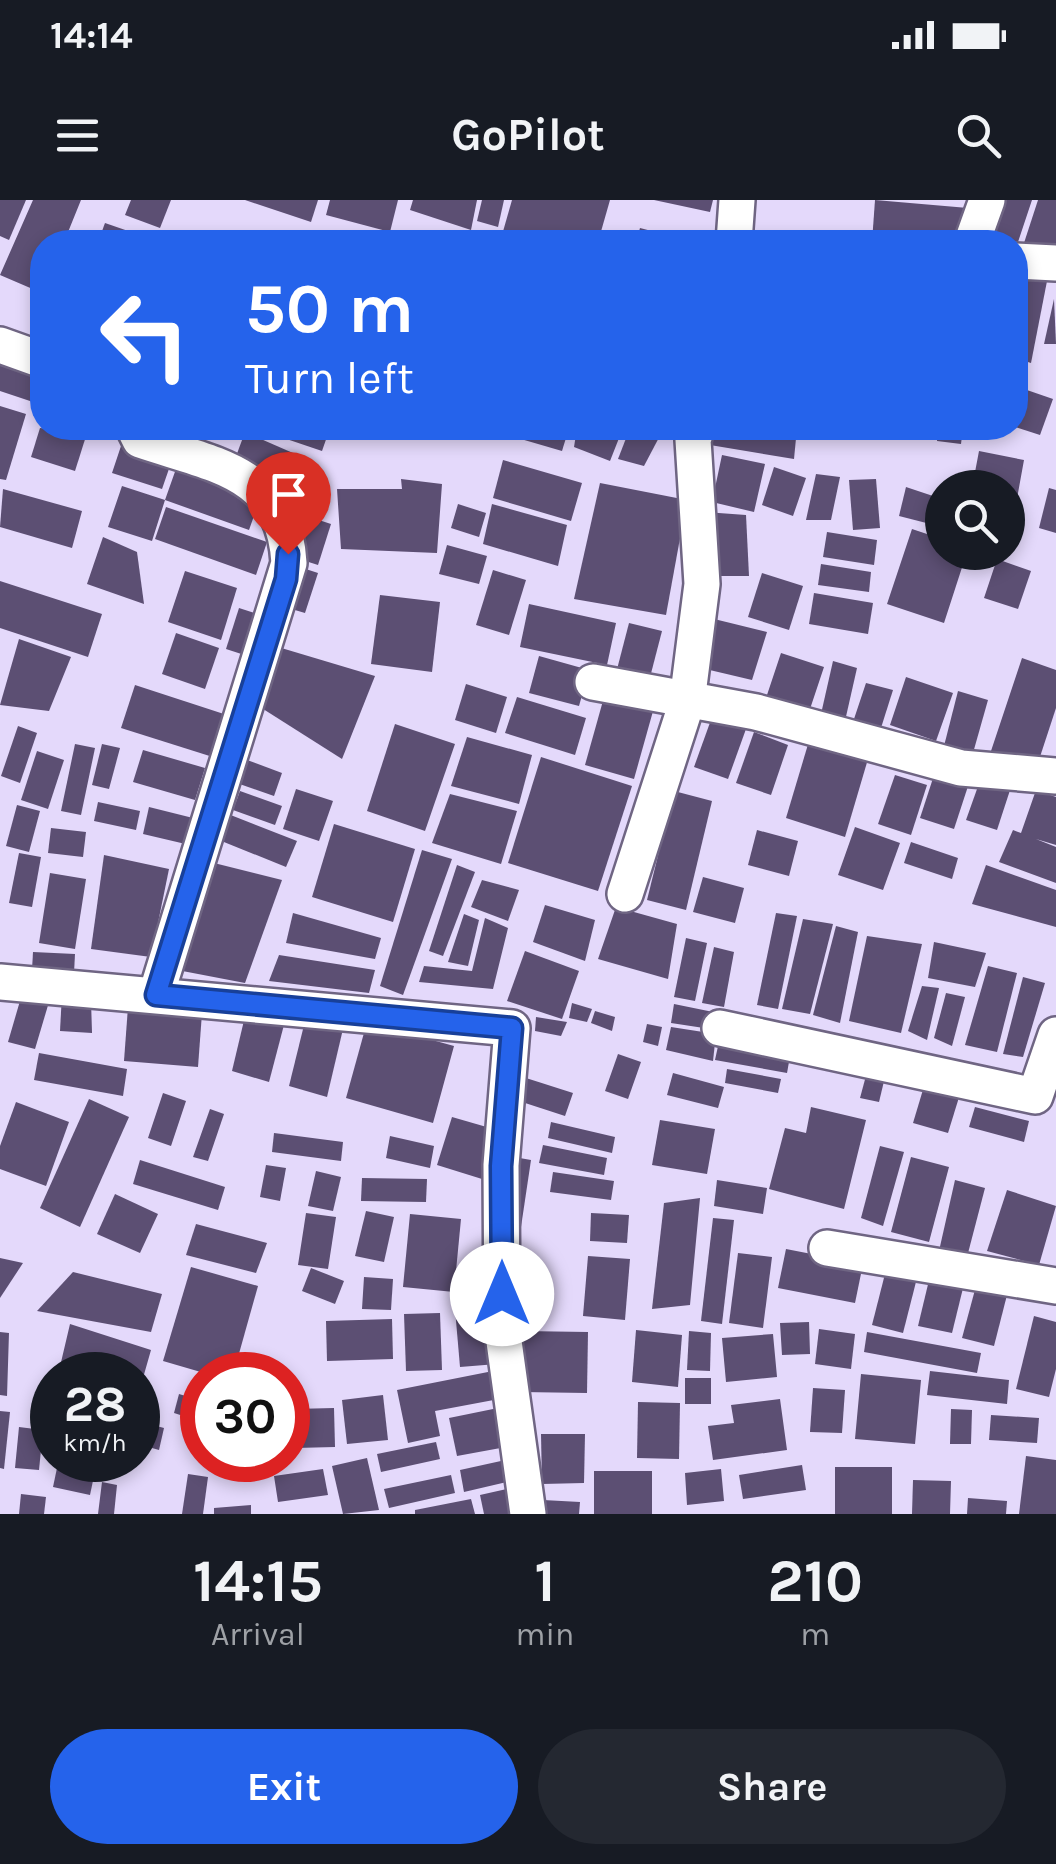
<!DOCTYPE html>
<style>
body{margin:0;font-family:Karla,sans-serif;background:#242831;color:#f1f3f6;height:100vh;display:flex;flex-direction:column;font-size:38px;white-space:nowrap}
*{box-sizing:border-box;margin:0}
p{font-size:32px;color:#9ea1a6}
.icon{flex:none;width:55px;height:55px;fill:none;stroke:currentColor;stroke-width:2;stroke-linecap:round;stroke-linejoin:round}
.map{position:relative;height:1314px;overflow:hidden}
.side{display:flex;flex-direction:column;background:#171b24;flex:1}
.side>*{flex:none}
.hud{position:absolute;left:30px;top:30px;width:998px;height:210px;border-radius:40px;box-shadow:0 5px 15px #0003;background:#2563eb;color:#fff;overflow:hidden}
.fabs{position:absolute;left:925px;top:270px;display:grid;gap:20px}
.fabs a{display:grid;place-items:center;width:100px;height:100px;border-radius:50%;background:#171b24;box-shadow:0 5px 15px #0003;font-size:50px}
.speed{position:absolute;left:30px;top:1152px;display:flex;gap:20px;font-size:50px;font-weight:700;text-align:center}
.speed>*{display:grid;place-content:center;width:130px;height:130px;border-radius:50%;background:#171b24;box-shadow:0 5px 15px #0003;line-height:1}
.speed small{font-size:25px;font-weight:400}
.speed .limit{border:15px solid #d22;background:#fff;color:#111}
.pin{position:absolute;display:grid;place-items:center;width:85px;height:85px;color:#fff;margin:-102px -42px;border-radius:50% 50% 50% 0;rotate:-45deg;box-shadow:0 0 10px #0007}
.pin .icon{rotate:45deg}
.me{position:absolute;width:110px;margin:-55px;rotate:0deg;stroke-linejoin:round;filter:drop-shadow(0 0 8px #0008)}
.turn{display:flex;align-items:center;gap:35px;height:210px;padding:0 50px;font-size:45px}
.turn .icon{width:130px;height:130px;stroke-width:2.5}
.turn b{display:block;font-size:70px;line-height:85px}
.eta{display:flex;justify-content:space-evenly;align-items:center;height:170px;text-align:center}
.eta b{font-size:60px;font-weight:700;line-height:70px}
.button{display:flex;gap:20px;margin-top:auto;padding:20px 50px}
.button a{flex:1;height:115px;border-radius:60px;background:#2563eb;color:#fff;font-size:40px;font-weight:700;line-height:115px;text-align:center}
.button a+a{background:#242831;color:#f1f3f6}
.status{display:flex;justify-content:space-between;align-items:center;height:70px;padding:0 50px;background:#171b24;direction:ltr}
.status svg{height:28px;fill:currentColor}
header{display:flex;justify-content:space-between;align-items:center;height:130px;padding:0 50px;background:#171b24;font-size:45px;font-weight:700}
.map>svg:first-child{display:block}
</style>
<div class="status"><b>14:14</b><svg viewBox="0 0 49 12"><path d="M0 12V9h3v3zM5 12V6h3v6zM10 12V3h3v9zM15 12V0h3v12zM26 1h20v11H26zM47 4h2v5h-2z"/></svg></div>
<header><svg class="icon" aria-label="menu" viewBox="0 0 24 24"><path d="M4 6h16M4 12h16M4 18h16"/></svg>GoPilot<svg class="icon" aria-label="search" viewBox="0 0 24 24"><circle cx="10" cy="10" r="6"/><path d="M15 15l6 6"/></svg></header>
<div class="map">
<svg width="1056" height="1314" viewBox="0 0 1056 1314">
<rect width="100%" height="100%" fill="#e4d9fb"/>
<g fill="#5c4f73">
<path d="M 0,0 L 26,0 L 9,40 L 0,36 Z"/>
<path d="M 33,0 L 81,0 L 64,42 L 42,42 L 42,93 L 0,75 Z"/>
<path d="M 131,0 L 171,0 L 160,28 L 125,15 Z"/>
<path d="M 245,0 L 318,0 L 311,22 Z"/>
<path d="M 330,0 L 398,0 L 390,32 L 326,15 Z"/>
<path d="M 413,0 L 477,0 L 471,30 L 410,10 Z"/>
<path d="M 482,0 L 504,0 L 498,27 L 477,21 Z"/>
<path d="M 512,0 L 610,0 L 598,42 L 500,42 Z"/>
<path d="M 654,0 L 713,0 L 710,12 Z"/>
<path d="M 875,0 L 968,8 L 960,42 L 872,42 Z"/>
<path d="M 999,0 L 1032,0 L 1018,42 L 992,42 Z"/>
<path d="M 1038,0 L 1056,0 L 1056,49 L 1024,43 Z"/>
<path d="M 105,23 L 160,42 L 98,42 Z"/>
<path d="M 640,28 L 690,41 L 690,42 L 636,42 Z"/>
<path d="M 1018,74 L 1048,76 L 1031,163 L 1015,158 Z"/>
<path d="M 1054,99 L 1056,144 L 1044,144 Z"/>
<path d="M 0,154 L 42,168 L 42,205 L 0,191 Z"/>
<path d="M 1015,186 L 1053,199 L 1040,235 L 1015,227 Z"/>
<path d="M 0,206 L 26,214 L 6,280 L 0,279 Z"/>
<path d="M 40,228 L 87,233 L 75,271 L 31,257 Z"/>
<path d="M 254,228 L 330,228 L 322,251 Z"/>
<path d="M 509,228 L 569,228 L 562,251 L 507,235 Z"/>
<path d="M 577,228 L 623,228 L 610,261 L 574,247 Z"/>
<path d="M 630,228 L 664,228 L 644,266 L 618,259 Z"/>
<path d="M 714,228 L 797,228 L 794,259 L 710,245 Z"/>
<path d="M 938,228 L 963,228 L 961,244 L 937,241 Z"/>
<path d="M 245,232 L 309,260 L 295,304 L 228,278 Z"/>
<path d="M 121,246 L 171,263 L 162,289 L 112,273 Z"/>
<path d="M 979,251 L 1024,260 L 1016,304 L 1008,303 L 1008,288 L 972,288 Z"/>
<path d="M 722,255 L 765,264 L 754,312 L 712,302 Z"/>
<path d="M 503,260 L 582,283 L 571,321 L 493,298 Z"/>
<path d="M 177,266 L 261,296 L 249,330 L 165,300 L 152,341 L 108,327 L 122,286 L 165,300 Z"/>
<path d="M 774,267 L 806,278 L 793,316 L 762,305 Z"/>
<path d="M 816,274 L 840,277 L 831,320 L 806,320 Z"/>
<path d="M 401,279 L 442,284 L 437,353 L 341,349 L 337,289 L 402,289 Z"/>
<path d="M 876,279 L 880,328 L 853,330 L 849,280 Z"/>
<path d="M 600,283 L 687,300 L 666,415 L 574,399 Z"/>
<path d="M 906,287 L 942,299 L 942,327 L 899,316 Z"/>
<path d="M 1049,288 L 1056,290 L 1056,333 L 1039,328 Z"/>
<path d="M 3,289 L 82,311 L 72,348 L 0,327 Z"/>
<path d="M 458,304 L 486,313 L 479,337 L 451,328 Z"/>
<path d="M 492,304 L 567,325 L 558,366 L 483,344 Z"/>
<path d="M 166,307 L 267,342 L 256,375 L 155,339 Z"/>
<path d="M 288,310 L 331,324 L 318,365 L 274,351 Z"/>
<path d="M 705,312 L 746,315 L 749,376 L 717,376 Z"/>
<path d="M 912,329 L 942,339 L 942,352 L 967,352 L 944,423 L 887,404 Z"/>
<path d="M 827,332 L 877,340 L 874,365 L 823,357 Z"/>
<path d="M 103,337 L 137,352 L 144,404 L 87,384 Z"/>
<path d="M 447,345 L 487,356 L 479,384 L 439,374 Z"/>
<path d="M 275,359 L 318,373 L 305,413 L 261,400 Z"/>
<path d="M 997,359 L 1031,371 L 1018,409 L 984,398 Z"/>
<path d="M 821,364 L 871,372 L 869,392 L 818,385 Z"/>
<path d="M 493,370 L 526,380 L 509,435 L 476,425 Z"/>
<path d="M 185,371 L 237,388 L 221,440 L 168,422 Z"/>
<path d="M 762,373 L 803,386 L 789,430 L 748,417 Z"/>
<path d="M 0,381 L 102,414 L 88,457 L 0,428 Z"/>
<path d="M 814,393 L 873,403 L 868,434 L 809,424 Z"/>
<path d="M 380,395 L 440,402 L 432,472 L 371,464 Z"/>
<path d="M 529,404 L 616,423 L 607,465 L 520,447 Z"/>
<path d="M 239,408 L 283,422 L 269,463 L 226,449 Z"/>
<path d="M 706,417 L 767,432 L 752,480 L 697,467 Z"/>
<path d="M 629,423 L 662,431 L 648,485 L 615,477 Z"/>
<path d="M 176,433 L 219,448 L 205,489 L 162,474 Z"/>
<path d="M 19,439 L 71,457 L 49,511 L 0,505 Z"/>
<path d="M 278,447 L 375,476 L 342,559 L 260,507 Z"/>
<path d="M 781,453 L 824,467 L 809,512 L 766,498 Z"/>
<path d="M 539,456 L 589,470 L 579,506 L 529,493 Z"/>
<path d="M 1022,458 L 1056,470 L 1056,508 L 1036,569 L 990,554 Z"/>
<path d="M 833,461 L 857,468 L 845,521 L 821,514 Z"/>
<path d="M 906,477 L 953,493 L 936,541 L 890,525 Z"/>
<path d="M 866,483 L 893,490 L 880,531 L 853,522 Z"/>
<path d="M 466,484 L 507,497 L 496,533 L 455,520 Z"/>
<path d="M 135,485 L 230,516 L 216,558 L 121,528 Z"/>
<path d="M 606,490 L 655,504 L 634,579 L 585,565 Z"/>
<path d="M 958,491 L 988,500 L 973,553 L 944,546 Z"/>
<path d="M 517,497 L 586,518 L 575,555 L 505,533 Z"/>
<path d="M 712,517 L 746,529 L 728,579 L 694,567 Z"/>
<path d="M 395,524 L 455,544 L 425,631 L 367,611 Z"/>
<path d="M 18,526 L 37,533 L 20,583 L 1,576 Z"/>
<path d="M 754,532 L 788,545 L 771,595 L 736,583 Z"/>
<path d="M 467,537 L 532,555 L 519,604 L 451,586 Z"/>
<path d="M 809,541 L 868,559 L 845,637 L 786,618 Z"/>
<path d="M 75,544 L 95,548 L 81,615 L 61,611 Z"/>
<path d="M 102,544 L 120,548 L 109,589 L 92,585 Z"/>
<path d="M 143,550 L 205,568 L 195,600 L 133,582 Z"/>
<path d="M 37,551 L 64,560 L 48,609 L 21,600 Z"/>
<path d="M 239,557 L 282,573 L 274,596 L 231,581 Z"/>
<path d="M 541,557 L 632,586 L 598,691 L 508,663 Z"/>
<path d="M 937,566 L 971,577 L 954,629 L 920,618 Z"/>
<path d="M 895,575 L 927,585 L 911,635 L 878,624 Z"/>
<path d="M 982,575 L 1012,584 L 997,630 L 966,620 Z"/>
<path d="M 296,589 L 333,601 L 319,641 L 283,629 Z"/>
<path d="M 1036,590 L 1056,597 L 1056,645 L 1036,639 L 1056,647 L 1056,683 L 999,662 L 1013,630 L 1021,633 Z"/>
<path d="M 240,591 L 282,606 L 275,625 L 233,610 Z"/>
<path d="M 674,591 L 712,601 L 686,710 L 647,700 Z"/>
<path d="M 450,594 L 517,611 L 501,664 L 432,643 Z"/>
<path d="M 98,602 L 140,611 L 136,630 L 94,621 Z"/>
<path d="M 17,605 L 40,611 L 29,652 L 6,646 Z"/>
<path d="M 149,607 L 201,620 L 194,646 L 143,634 Z"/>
<path d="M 223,612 L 297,641 L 286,667 L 214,638 Z"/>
<path d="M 334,624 L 415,649 L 393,722 L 312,697 Z"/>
<path d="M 855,627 L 900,643 L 883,690 L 838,675 Z"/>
<path d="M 51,628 L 86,632 L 83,657 L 48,653 Z"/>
<path d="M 757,630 L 798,641 L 789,676 L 748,665 Z"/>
<path d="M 911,642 L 958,658 L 952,679 L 904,663 Z"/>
<path d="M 422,650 L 452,659 L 403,795 L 380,786 Z"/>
<path d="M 19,653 L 41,657 L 32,707 L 9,703 Z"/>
<path d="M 104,655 L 169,669 L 151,757 L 91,749 Z"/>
<path d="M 206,661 L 282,680 L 245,783 L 172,769 Z"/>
<path d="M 457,665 L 475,672 L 443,756 L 429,751 Z"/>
<path d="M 986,665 L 1056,690 L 1056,727 L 972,704 Z"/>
<path d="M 50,673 L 86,679 L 75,749 L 39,743 Z"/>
<path d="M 703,677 L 744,688 L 735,723 L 693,712 Z"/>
<path d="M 482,680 L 519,690 L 508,721 L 471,707 Z"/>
<path d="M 545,705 L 595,720 L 585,761 L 533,742 Z"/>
<path d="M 616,707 L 677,724 L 668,779 L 598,759 Z"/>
<path d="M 293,713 L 381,738 L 375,759 L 286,743 Z"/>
<path d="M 776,713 L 797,716 L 778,809 L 757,805 Z"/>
<path d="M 464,714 L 479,720 L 468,766 L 448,762 Z"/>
<path d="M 485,718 L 508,728 L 493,789 L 419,782 L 424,766 L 472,771 Z"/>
<path d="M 803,719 L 833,724 L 810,814 L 782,809 Z"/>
<path d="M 836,726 L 858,732 L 840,823 L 813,815 Z"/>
<path d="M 867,736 L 922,744 L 901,833 L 849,821 Z"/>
<path d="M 686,738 L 707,743 L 695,801 L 674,797 Z"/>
<path d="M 934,742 L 986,753 L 975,787 L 928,778 Z"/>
<path d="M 714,747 L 734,752 L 724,807 L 702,803 Z"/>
<path d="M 525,751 L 579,771 L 562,819 L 507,801 Z"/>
<path d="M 33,752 L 75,754 L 74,773 L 32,770 Z"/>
<path d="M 279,755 L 375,770 L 369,793 L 269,781 Z"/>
<path d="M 988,766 L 1017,773 L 997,852 L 965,845 Z"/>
<path d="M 1023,777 L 1045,783 L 1023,857 L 1003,854 Z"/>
<path d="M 922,786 L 939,788 L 927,840 L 908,831 Z"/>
<path d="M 946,793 L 965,797 L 952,846 L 934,838 Z"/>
<path d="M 22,794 L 49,802 L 35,849 L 8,842 Z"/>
<path d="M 62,794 L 91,800 L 92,833 L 60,831 Z"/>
<path d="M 572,803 L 592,809 L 587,822 L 569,818 Z"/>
<path d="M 674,804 L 718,813 L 717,830 L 671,823 Z"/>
<path d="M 128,807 L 202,813 L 198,867 L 124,861 Z"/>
<path d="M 595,811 L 615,817 L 612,831 L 591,823 Z"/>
<path d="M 246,812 L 285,821 L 269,882 L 232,871 Z"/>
<path d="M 536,817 L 567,822 L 561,836 L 535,831 Z"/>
<path d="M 305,821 L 343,829 L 327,897 L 289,886 Z"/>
<path d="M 367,822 L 454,846 L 433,923 L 346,898 Z"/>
<path d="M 647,824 L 662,827 L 658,846 L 643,842 Z"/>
<path d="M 671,827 L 716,834 L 713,861 L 666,850 Z"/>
<path d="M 720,837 L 791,851 L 787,873 L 715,860 Z"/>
<path d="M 39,853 L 127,869 L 123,896 L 34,880 Z"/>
<path d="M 618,854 L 641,862 L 628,899 L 605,891 Z"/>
<path d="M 727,869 L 781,879 L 778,893 L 725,883 Z"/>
<path d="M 867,872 L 885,877 L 879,902 L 860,898 Z"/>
<path d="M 673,873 L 724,887 L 718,908 L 667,895 Z"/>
<path d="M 526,878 L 573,893 L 565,916 L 519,901 Z"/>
<path d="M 925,883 L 960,894 L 948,933 L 913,923 Z"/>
<path d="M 163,893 L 186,901 L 171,946 L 148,938 Z"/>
<path d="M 89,899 L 129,917 L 80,1027 L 40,1008 Z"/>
<path d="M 16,902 L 69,922 L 46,986 L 0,969 L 0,946 Z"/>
<path d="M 811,907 L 866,920 L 844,1009 L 769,989 L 785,928 L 806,933 Z"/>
<path d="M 975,907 L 1029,921 L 1024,942 L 969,927 Z"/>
<path d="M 210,909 L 224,914 L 208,961 L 193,957 Z"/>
<path d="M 452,917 L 497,930 L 482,979 L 437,965 Z"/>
<path d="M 660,920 L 715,929 L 707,974 L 652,965 Z"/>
<path d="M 551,922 L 615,937 L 612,953 L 548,938 Z"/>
<path d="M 274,933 L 343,942 L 341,961 L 272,952 Z"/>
<path d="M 390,936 L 434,946 L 430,968 L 386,958 Z"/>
<path d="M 543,945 L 607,958 L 604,975 L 539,963 Z"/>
<path d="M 880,946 L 904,952 L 883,1026 L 861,1018 Z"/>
<path d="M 514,957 L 531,960 L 521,1027 L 505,1025 Z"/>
<path d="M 911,957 L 949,967 L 929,1042 L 891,1032 Z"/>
<path d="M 140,960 L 225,987 L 218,1010 L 133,984 Z"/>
<path d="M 266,965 L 286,968 L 280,1001 L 260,997 Z"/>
<path d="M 316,971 L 341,977 L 333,1011 L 308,1006 Z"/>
<path d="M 553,972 L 614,981 L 611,1000 L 550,992 Z"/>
<path d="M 362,978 L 427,979 L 426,1002 L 361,1001 Z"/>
<path d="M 717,980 L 767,988 L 763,1014 L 714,1006 Z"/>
<path d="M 955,980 L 985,988 L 967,1057 L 939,1051 Z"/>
<path d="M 1007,990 L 1056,1006 L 1039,1065 L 987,1051 Z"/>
<path d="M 115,994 L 158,1014 L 140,1053 L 97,1034 Z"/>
<path d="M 700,998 L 690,1105 L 652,1109 L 664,1003 Z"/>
<path d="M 366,1011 L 394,1017 L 384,1062 L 355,1056 Z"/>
<path d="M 306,1013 L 336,1017 L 328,1069 L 298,1065 Z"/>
<path d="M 591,1013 L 629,1015 L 627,1043 L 590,1041 Z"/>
<path d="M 410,1014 L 461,1019 L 454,1092 L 403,1087 Z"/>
<path d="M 713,1018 L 734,1020 L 722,1124 L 701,1121 Z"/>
<path d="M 196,1024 L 267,1043 L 256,1073 L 186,1055 Z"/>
<path d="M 786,1049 L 863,1064 L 855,1103 L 778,1088 Z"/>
<path d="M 738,1053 L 772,1057 L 763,1128 L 729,1123 Z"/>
<path d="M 588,1056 L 630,1059 L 625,1120 L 583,1116 Z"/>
<path d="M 0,1058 L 23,1063 L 0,1098 Z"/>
<path d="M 887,1066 L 918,1074 L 903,1133 L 872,1125 Z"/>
<path d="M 191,1067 L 258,1086 L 233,1175 L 211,1175 L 163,1161 Z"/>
<path d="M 311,1068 L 344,1081 L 335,1104 L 302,1091 Z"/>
<path d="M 73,1072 L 162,1094 L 151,1132 L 37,1111 Z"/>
<path d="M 930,1076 L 964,1084 L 952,1133 L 918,1126 Z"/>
<path d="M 364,1077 L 393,1079 L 391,1110 L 362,1109 Z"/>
<path d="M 976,1086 L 1007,1095 L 994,1146 L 962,1138 Z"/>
<path d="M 492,1106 L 497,1164 L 460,1167 L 455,1109 Z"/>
<path d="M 440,1113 L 442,1170 L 406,1171 L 404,1114 Z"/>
<path d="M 1034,1116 L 1056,1122 L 1056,1169 L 1049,1197 L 1016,1189 Z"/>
<path d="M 392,1119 L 393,1159 L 327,1161 L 326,1121 Z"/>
<path d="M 809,1122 L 810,1154 L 782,1155 L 780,1123 Z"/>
<path d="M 70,1124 L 151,1150 L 139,1192 L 138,1175 L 58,1175 Z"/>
<path d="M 819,1129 L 855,1134 L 851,1169 L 815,1164 Z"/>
<path d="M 636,1130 L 682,1135 L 678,1187 L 632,1182 Z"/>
<path d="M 522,1131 L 588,1132 L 587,1193 L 521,1192 Z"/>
<path d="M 689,1131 L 711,1133 L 710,1171 L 687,1170 Z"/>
<path d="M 0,1132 L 9,1133 L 7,1196 L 0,1195 Z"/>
<path d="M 867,1132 L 981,1153 L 977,1173 L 864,1152 Z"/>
<path d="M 773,1134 L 777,1177 L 726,1182 L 722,1138 Z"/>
<path d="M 493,1171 L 499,1199 L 435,1211 L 440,1236 L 408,1243 L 397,1190 Z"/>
<path d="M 930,1171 L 1009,1180 L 1007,1204 L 927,1195 Z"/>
<path d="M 861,1174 L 921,1180 L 915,1244 L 855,1239 Z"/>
<rect x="685" y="1178" width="26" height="26"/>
<path d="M 813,1188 L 845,1190 L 842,1233 L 810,1232 Z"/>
<path d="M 179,1194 L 202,1201 L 202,1222 L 174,1213 Z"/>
<path d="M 383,1195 L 388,1240 L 347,1244 L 342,1200 Z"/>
<path d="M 780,1199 L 787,1250 L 713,1260 L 708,1226 L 734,1223 L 731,1205 Z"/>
<path d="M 638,1202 L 680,1203 L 679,1259 L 637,1258 Z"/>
<path d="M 334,1208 L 335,1247 L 295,1248 L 294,1209 Z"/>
<path d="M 498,1208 L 506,1247 L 457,1256 L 449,1218 Z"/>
<path d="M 951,1209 L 972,1210 L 971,1244 L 950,1244 Z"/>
<path d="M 0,1211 L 10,1212 L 4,1269 L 0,1268 Z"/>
<path d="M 991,1215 L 1039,1218 L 1037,1243 L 989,1240 Z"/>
<path d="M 138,1221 L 164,1228 L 159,1250 L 138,1244 Z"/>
<path d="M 19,1227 L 43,1230 L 39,1270 L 15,1268 Z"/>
<path d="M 541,1234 L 585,1234 L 584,1283 L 542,1284 Z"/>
<path d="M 436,1242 L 440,1259 L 381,1272 L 377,1254 Z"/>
<path d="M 1026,1256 L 1056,1260 L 1056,1314 L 1019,1314 Z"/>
<path d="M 367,1258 L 379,1310 L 343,1314 L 332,1266 Z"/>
<path d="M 510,1259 L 515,1280 L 464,1292 L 460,1270 Z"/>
<path d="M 802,1265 L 806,1290 L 743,1299 L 739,1275 Z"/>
<rect x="835" y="1267" width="57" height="47"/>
<path d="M 57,1268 L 94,1276 L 90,1295 L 53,1287 Z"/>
<path d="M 323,1269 L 328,1295 L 278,1302 L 274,1276 Z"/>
<path d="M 721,1269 L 724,1301 L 687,1305 L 685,1273 Z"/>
<rect x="594" y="1271" width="58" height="43"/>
<path d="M 188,1274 L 208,1277 L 203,1314 L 182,1314 Z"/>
<path d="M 451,1275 L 455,1293 L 389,1308 L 384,1289 Z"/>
<path d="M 913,1280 L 951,1281 L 950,1314 L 912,1314 Z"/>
<path d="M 102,1282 L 117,1285 L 114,1314 L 98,1314 Z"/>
<path d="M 516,1287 L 522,1314 L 484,1314 L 480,1295 Z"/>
<path d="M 21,1294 L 46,1297 L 44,1314 L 19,1314 Z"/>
<path d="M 968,1298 L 1007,1301 L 1006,1314 L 967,1314 Z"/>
<path d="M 471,1299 L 475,1314 L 415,1314 L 415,1310 Z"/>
<path d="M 543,1300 L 580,1302 L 579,1314 L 542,1314 Z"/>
<path d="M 251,1305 L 251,1314 L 214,1314 L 214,1308 Z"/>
</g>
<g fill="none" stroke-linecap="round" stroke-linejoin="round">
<g stroke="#6f6583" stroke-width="40">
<g id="street">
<path d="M 734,42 L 737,0"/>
<path d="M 972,42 L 987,0"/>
<path d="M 1015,61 L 1056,63"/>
<path d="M 0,145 L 42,160"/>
<path d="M 134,228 L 140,240 C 213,265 284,271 289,363 L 156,795"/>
<path d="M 593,482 L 756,512 L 961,568 L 1056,576"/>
<path d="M 625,694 L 687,502 L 702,384 L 693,240 L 697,228"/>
<path d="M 0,782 L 512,828 L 501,965 L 502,1127 L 528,1314"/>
<path d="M 720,828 L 1035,896 L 1056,835"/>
<path d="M 827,1048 L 1056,1086"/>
</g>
</g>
<use href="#street" stroke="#fff" stroke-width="35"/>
</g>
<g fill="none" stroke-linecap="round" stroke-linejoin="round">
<g stroke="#184099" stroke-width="25">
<path id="route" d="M 288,354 L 286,379 L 156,795 L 512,828 L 501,966 L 502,1094"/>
</g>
<use href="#route" stroke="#2563eb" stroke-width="18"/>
</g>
</svg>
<div class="fabs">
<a><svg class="icon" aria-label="search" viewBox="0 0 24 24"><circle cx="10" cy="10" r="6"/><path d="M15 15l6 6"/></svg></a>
</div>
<div class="speed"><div>28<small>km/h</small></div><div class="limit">30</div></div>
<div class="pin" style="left:288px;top:354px;background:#d93025"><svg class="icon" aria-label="arrive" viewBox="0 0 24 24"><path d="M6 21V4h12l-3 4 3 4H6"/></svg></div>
<svg class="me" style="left:502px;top:1094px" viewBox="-20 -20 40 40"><circle r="19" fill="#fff"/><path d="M0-13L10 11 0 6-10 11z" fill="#2563eb"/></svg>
<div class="hud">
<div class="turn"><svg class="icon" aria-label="left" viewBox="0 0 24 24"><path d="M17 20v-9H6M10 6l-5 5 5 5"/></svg><div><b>50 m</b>Turn left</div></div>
</div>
</div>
<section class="side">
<div class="eta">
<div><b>14:15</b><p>Arrival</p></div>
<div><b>1</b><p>min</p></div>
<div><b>210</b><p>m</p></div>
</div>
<div class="button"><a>Exit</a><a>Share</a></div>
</section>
